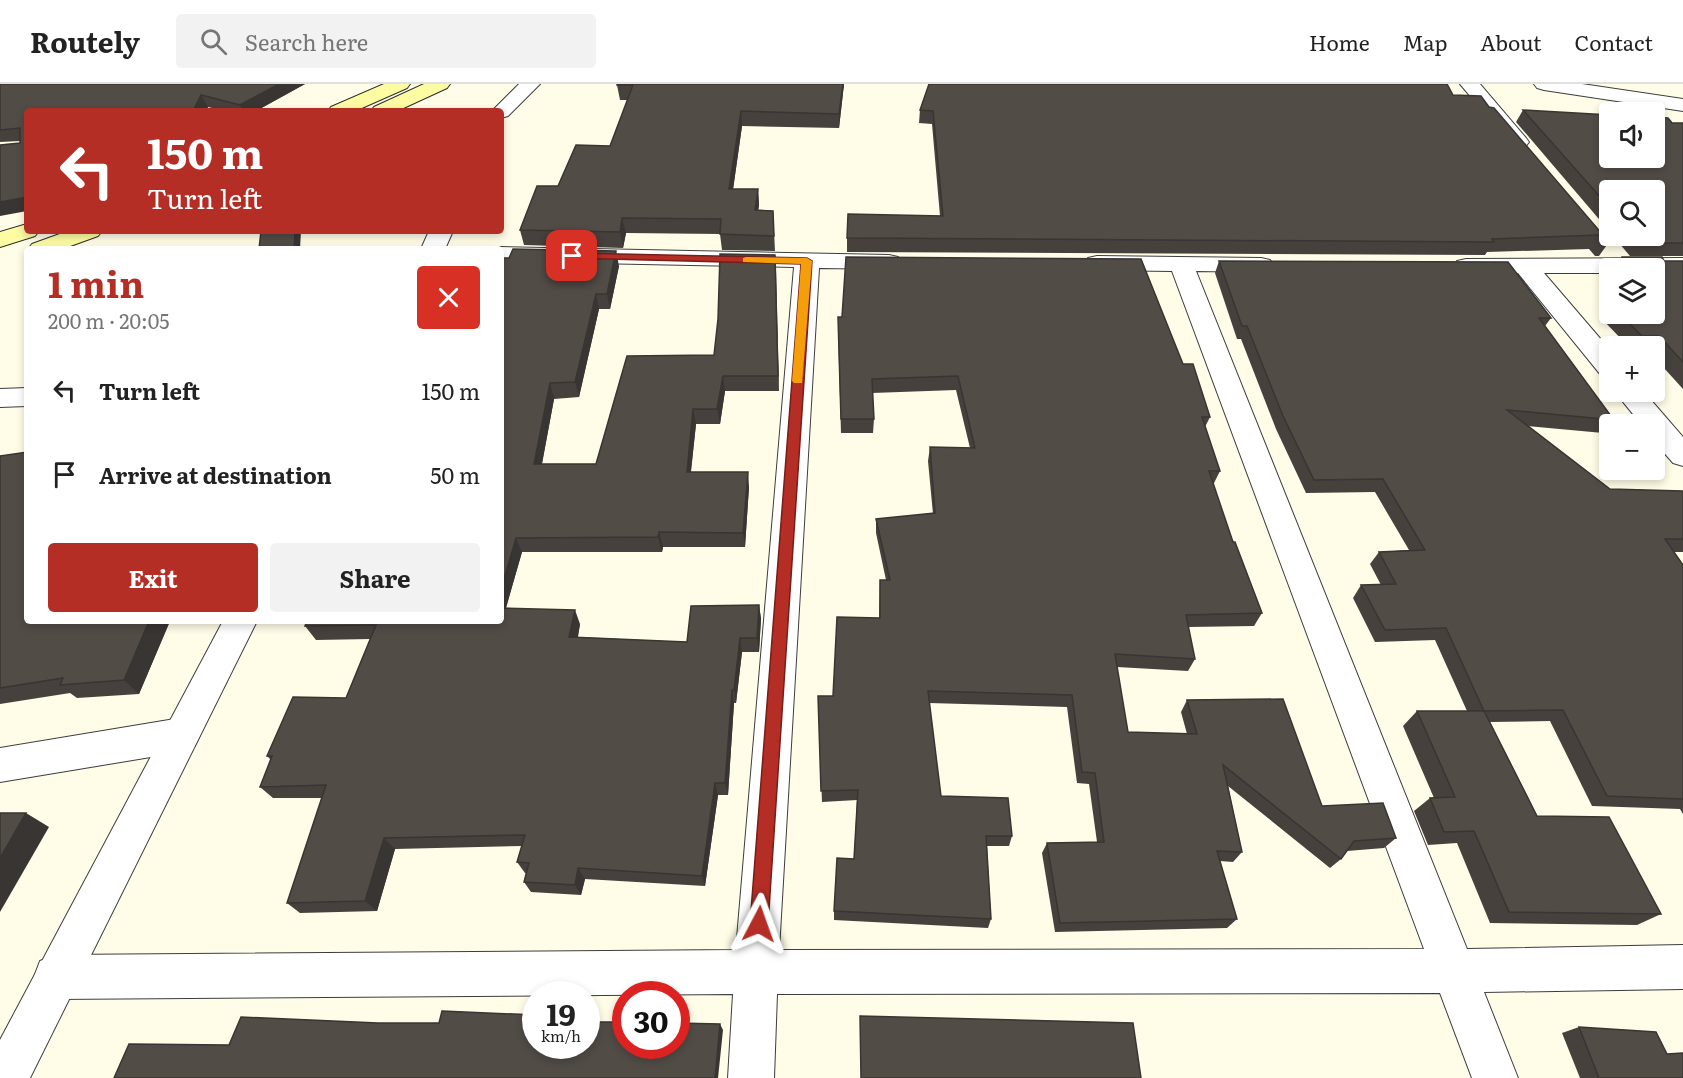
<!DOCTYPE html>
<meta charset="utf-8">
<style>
body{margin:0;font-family:Literata,serif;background:#f2f2f2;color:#222;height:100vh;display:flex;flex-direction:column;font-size:22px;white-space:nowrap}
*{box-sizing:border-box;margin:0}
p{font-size:20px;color:#767676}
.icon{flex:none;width:33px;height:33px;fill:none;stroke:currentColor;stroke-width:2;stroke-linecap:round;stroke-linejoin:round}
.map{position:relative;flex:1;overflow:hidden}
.sheet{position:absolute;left:24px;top:162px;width:480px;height:378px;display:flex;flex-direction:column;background:#fff;border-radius:6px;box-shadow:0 3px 9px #0003}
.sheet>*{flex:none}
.banner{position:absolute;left:24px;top:24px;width:480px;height:126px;border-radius:6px;box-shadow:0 3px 9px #0003;background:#b52e26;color:#fff;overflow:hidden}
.controls{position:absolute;left:1599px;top:18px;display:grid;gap:12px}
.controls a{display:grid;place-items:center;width:66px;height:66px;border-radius:6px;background:#fff;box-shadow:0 3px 9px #0003;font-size:30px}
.speed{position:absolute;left:522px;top:897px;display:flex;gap:12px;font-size:30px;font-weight:700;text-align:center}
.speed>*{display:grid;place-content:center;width:78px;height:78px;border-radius:50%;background:#fff;box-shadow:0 3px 9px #0003;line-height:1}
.speed small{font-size:15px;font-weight:400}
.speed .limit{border:9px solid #d22;background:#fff;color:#111}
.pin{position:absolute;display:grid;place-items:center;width:51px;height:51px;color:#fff;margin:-26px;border-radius:12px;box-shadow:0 3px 9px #0006}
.me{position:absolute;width:66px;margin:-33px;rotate:4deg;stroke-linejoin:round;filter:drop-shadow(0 0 4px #0008)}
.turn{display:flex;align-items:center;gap:21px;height:126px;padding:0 24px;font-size:27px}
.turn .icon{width:78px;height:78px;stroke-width:2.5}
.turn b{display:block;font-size:42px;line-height:51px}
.round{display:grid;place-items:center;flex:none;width:63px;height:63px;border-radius:6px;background:#f2f2f2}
.summary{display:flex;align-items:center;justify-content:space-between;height:102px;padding:0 24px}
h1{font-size:36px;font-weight:700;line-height:45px;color:#b52e26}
.button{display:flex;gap:12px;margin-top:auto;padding:12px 24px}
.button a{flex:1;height:69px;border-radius:6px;background:#b52e26;color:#fff;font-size:24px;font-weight:700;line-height:69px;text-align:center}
.button a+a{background:#f2f2f2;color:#222}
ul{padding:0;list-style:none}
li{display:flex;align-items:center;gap:18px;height:84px;padding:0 24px}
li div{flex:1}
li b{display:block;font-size:22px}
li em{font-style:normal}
header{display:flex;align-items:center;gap:36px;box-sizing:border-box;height:84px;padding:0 30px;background:#fff;border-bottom:2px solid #e0e0e0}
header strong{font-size:28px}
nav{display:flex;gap:33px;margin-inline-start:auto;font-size:21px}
.search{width:420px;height:54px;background:#f2f2f2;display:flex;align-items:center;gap:15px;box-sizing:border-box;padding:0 21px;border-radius:6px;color:#767676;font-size:22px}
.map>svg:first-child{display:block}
</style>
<header>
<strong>Routely</strong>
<div class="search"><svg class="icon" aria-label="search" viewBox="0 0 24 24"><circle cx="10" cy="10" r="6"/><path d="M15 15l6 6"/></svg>Search here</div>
<nav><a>Home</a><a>Map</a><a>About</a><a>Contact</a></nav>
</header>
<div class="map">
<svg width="1683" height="994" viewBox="0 0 1683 994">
<rect width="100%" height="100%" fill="#fffce7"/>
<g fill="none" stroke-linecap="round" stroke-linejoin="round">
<g stroke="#3d3d3d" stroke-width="2">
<g id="minor">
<path d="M 1460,0 L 1480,0 L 1526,54 L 1529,58 L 1526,62 L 1519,64 L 1512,62 Z"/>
<path d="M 501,163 L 889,171 L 898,173 L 901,178 L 898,183 L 889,185 L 819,184 L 779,866 L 1424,865 L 1172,187 L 1097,186 L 1088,184 L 1085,179 L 1088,174 L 1097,172 L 1261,174 L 1270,176 L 1273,181 L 1270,186 L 1261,188 L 1196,187 L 1467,865 L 1683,861 L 1683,905 L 1484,908 L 1518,994 L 1472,994 L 1440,909 L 777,910 L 774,994 L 728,994 L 733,910 L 56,915 L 40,909 L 34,893 L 40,877 L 56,871 L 736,866 L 794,183 L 501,177 L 501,165 L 493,165 Z"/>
<path d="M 1683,174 L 1683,188 L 1654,188 L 1654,184 L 1610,184 L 1610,189 L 1544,189 L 1610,266 L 1610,293 L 1600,290 L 1518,189 L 1466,189 L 1457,187 L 1454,182 L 1457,177 L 1466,175 Z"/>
<path d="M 27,304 L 27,322 L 0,323 L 0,305 Z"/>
<path d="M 1615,308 L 1644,308 L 1683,353 L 1683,382 L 1673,379 L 1654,357 L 1654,340 L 1641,340 Z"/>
<path d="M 181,634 L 194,639 L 200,651 L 194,663 L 181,668 L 0,698 L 0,664 Z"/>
</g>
</g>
<g stroke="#3d3d3d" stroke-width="2">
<g id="tertiary">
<path d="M 519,0 L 540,0 L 508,32 L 501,34 L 501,27 L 492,27 Z"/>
<path d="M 1534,0 L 1582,0 L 1683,15 L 1683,27 L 1544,6 L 1537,4 Z"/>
<path d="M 429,147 L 453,147 L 445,165 L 421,165 Z"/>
<path d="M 223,537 L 257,537 L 30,994 L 0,994 L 0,956 Z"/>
</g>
</g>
<g stroke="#2c2c2c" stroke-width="2">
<g id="secondary">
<path d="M 384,0 L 410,0 L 407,4 L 355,27 L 328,27 L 331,23 Z"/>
<path d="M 424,0 L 450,0 L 447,4 L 397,27 L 371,27 L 374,23 Z"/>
<path d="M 27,140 L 27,147 L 39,147 L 35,152 L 0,163 L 0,148 Z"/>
<path d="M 68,147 L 102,147 L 98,152 L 62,165 L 28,165 L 32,160 Z"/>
</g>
</g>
<use href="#minor" fill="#fff" fill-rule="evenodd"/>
<use href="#tertiary" fill="#fff" fill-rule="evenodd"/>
<use href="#secondary" fill="#fdfca3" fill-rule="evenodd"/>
</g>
<g fill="#47413d">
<path d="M 0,0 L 305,0 L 256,27 L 224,27 L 208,23 L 205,27 L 27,27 L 27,127 L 20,57 L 0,58 Z"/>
<path d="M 844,0 L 839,44 L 742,42 L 733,105 L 758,105 L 759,121 L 758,126 L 773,127 L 775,167 L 722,166 L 720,150 L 626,149 L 623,164 L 524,161 L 520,146 L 558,102 L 610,62 L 628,16 L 620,16 L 617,1 Z"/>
<path d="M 1453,11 L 1489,23 L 1609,158 L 1599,172 L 1595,172 L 1589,165 L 1487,168 L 1485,171 L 847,168 L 847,154 L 940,132 L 932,40 L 919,39 L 920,26 Z"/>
<path d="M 1523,26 L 1672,39 L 1683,39 L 1683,172 L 1630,172 L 1613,152 L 1654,152 L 1610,106 L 1610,148 L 1516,38 Z"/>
<path d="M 775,171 L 779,307 L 725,307 L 720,340 L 696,340 L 691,388 L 749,403 L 745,463 L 663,463 L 662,468 L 522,468 L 506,524 L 580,540 L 578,553 L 687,558 L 759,521 L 761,535 L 759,568 L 742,568 L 736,619 L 734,619 L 728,711 L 718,711 L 705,802 L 585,795 L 581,811 L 531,808 L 524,798 L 526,789 L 525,789 L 517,778 L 522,762 L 395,765 L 377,827 L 300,829 L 287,819 L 322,714 L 273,714 L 260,703 L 271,676 L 267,672 L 346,614 L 370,555 L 316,556 L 305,542 L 501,537 L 501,174 L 619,182 L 610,225 L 599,225 L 579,313 L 554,315 L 542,380 L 596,380 L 714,271 Z"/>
<path d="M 1622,173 L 1664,177 L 1683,177 L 1683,305 L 1654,273 L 1654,262 L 1628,262 L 1601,234 L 1610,223 L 1610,230 L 1654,230 L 1654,184 L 1614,184 Z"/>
<path d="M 1219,177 L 1551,234 L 1545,242 L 1614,336 L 1611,340 L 1610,340 L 1610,342 L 1603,349 L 1527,342 L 1610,405 L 1683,407 L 1683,468 L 1674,468 L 1683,481 L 1683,730 L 1680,725 L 1592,722 L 1550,637 L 1490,638 L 1537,732 L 1661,830 L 1637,841 L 1490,839 L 1457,759 L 1428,761 L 1414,727 L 1430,714 L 1434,714 L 1403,642 L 1417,627 L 1467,627 L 1435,556 L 1375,558 L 1353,514 L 1361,501 L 1381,501 L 1370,480 L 1379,468 L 1409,466 L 1375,408 L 1306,409 L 1276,345 L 1241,255 L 1237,255 L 1215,189 Z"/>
<path d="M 838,247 L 1183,280 L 1210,333 L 1205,343 L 1220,387 L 1213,401 L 1233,458 L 1262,529 L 1254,542 L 1188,543 L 1195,575 L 1188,587 L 1117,583 L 1128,648 L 1187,650 L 1181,628 L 1187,616 L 1322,722 L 1396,754 L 1384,764 L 1347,767 L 1341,775 L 1330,784 L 1228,702 L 1242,768 L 1233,778 L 1220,777 L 1237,835 L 1227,844 L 1055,848 L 1042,769 L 1047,759 L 1097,758 L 1089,700 L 1077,699 L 1067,623 L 929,619 L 941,712 L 1012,752 L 1009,762 L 987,762 L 991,835 L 988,844 L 834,836 L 834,827 L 854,775 L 857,716 L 822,718 L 818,612 L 833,612 L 879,534 L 880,496 L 886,496 L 876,449 L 876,435 L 933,430 L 928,377 L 930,363 L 970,364 L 956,306 L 872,309 L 874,335 L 873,349 L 841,349 Z"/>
<path d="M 0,372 L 27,537 L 170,537 L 139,610 L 77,614 L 70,609 L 0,620 Z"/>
<path d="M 1579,943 L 1667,970 L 1683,994 L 1580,994 L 1562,949 Z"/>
</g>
<g fill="#393532">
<path d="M 279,0 L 305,0 L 256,27 L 243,27 L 240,21 Z"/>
<path d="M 843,0 L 844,0 L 839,44 L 839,30 Z"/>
<path d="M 201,11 L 208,23 L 205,27 L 193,27 Z"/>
<path d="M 741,27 L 742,42 L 731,120 L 729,105 Z"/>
<path d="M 758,105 L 759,121 L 756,142 L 755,126 Z"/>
<path d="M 27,113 L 27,127 L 0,132 L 0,118 Z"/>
<path d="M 622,134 L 626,149 L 623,164 L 620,148 Z"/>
<path d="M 295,147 L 301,147 L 300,165 L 294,165 Z"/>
<path d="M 616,167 L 619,182 L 610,225 L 607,210 Z"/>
<path d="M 775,171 L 776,186 L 779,307 L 778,292 Z"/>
<path d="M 596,210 L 599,225 L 579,313 L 575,298 Z"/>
<path d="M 723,292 L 725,307 L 720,340 L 717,325 Z"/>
<path d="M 550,299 L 554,315 L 539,395 L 534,380 Z"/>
<path d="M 693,325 L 696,340 L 689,403 L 687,388 Z"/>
<path d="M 748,388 L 749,403 L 745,463 L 743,449 Z"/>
<path d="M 659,448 L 663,463 L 662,468 L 658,453 Z"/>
<path d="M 516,454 L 522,468 L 502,537 L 501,535 L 501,505 Z"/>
<path d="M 759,521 L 761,535 L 759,568 L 757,554 Z"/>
<path d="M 575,526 L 580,540 L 575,567 L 569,553 Z"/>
<path d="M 149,537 L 170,537 L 139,610 L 124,596 Z"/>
<path d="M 740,554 L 742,568 L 736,619 L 734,606 Z"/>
<path d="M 732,606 L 734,619 L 728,711 L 725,699 Z"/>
<path d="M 715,699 L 718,711 L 705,802 L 702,792 Z"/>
<path d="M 26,729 L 49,743 L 0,828 L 0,774 Z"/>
<path d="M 384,754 L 395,765 L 377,827 L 365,817 Z"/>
<path d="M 578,784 L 585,795 L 581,811 L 575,801 Z"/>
<path d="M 720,940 L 723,946 L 718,994 L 715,994 Z"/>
</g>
<g fill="#524c47" stroke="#393532" stroke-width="1.5">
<path d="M 0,0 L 279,0 L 240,21 L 201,11 L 193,27 L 27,27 L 27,113 L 0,118 L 0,61 L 20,59 L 20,44 L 0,46 Z"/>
<path d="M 617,0 L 843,0 L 839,30 L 741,27 L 729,105 L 758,105 L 755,126 L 773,127 L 774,152 L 720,150 L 721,135 L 622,134 L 620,148 L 520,146 L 537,102 L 558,102 L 576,61 L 610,62 L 633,1 L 617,1 Z"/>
<path d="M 929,0 L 1447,0 L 1453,11 L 1481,12 L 1489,23 L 1494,24 L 1609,158 L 1605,158 L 1599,151 L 1492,155 L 1494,158 L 847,154 L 848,130 L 943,132 L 933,27 L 920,26 Z"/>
<path d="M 1523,26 L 1610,31 L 1610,74 L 1654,74 L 1654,33 L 1668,34 L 1672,39 L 1683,39 L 1683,159 L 1640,159 L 1634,152 L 1654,152 L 1654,106 L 1610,106 L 1610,124 Z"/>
<path d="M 261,147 L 295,147 L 294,165 L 259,165 Z"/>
<path d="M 513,165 L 616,167 L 607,210 L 596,210 L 575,298 L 550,299 L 534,380 L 596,380 L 627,272 L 714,271 L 718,235 L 720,170 L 775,171 L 778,292 L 723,292 L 717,325 L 693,325 L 687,388 L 748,388 L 743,449 L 659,448 L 658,453 L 516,454 L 501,505 L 501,174 L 509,174 Z"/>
<path d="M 846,173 L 1141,175 L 1183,280 L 1193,280 L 1210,333 L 1202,333 L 1220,387 L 1209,387 L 1233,458 L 1235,458 L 1262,529 L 1186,531 L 1195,575 L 1115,570 L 1128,648 L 1197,650 L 1187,616 L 1283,615 L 1322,722 L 1383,719 L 1396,754 L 1354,757 L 1341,775 L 1223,681 L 1242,768 L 1217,767 L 1237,835 L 1060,839 L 1047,759 L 1104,758 L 1095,689 L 1082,688 L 1072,611 L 928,607 L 941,712 L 1008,714 L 1012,752 L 986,752 L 991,835 L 834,827 L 837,774 L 854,775 L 858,706 L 821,707 L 818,612 L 833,612 L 837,533 L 880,534 L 880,496 L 890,496 L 876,435 L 935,429 L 930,363 L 975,364 L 958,292 L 872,295 L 874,335 L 841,335 L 838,233 L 842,233 Z"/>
<path d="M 1622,173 L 1662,173 L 1664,177 L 1683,177 L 1683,278 L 1659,252 L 1642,252 L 1620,230 L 1654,230 L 1654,219 L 1661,219 L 1654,212 L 1654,184 L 1629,184 L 1622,177 Z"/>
<path d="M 1219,177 L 1508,178 L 1551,234 L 1539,234 L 1614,336 L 1507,326 L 1610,405 L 1683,407 L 1683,455 L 1665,455 L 1683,481 L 1683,715 L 1607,712 L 1563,626 L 1484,627 L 1446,544 L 1385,546 L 1361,501 L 1396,500 L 1379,468 L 1425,466 L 1383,395 L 1314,396 L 1283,332 L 1247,242 L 1242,242 Z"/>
<path d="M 27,368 L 27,537 L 149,537 L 124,596 L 60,601 L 63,594 L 0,604 L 0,372 Z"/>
<path d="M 759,521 L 757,554 L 740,554 L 734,606 L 732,606 L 725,699 L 715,699 L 702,792 L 578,784 L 575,801 L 524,798 L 529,779 L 517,778 L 525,751 L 384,754 L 365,817 L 287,819 L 326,701 L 260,703 L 272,672 L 267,672 L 293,613 L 346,614 L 376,541 L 305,542 L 307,537 L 501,537 L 501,524 L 575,526 L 569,553 L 687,558 L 691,522 Z"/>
<path d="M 1417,627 L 1484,627 L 1537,732 L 1609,733 L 1661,830 L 1509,828 L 1474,747 L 1444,748 L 1430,714 L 1455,713 Z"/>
<path d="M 0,729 L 26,729 L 0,774 Z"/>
<path d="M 442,927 L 536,931 L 536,962 L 586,962 L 586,938 L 626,938 L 626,962 L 676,962 L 676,939 L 720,940 L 715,994 L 114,994 L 129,960 L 229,961 L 241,933 L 378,939 L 439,939 Z"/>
<path d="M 860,932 L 1133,939 L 1141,994 L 861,994 Z"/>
<path d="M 1579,943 L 1656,948 L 1667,970 L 1683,969 L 1683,994 L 1599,994 Z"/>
</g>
<path fill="#b52e26" stroke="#761e19" stroke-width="1.5" d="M 572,169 L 807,174 L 812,177 L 768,840 L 765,847 L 759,849 L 753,847 L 750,840 L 801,180 L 568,174 L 567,172 Z"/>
<path fill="#f59e0b" d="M 746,173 L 807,174 L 812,177 L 802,299 L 794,299 L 792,297 L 801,180 L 743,178 L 743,174 Z"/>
</svg>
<div class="controls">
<a><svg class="icon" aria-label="sound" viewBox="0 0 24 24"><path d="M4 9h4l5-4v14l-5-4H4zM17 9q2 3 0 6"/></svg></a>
<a><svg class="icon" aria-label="search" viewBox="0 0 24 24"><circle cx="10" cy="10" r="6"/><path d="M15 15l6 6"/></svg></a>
<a><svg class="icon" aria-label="layers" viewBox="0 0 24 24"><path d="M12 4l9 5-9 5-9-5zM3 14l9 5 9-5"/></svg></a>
<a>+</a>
<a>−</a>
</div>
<div class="speed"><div>19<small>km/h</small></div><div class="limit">30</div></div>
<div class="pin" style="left:572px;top:172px;background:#d93025"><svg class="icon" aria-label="arrive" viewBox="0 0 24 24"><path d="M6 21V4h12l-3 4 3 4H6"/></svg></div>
<svg class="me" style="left:759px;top:840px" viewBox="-20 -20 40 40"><path d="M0-17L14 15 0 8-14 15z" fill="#b52e26" stroke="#fff" stroke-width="4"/></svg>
<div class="banner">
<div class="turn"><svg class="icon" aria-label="left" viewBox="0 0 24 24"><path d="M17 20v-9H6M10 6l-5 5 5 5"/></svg><div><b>150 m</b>Turn left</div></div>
</div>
<section class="sheet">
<div class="summary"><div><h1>1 min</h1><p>200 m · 20:05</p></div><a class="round" style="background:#d93025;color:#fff"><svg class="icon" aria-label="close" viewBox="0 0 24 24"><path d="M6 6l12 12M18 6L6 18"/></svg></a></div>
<ul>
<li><svg class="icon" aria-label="left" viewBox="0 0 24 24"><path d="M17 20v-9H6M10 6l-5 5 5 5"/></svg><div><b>Turn left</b></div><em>150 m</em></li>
<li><svg class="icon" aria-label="arrive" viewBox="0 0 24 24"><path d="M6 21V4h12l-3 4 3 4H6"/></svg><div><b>Arrive at destination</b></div><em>50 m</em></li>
</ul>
<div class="button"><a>Exit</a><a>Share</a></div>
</section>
</div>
